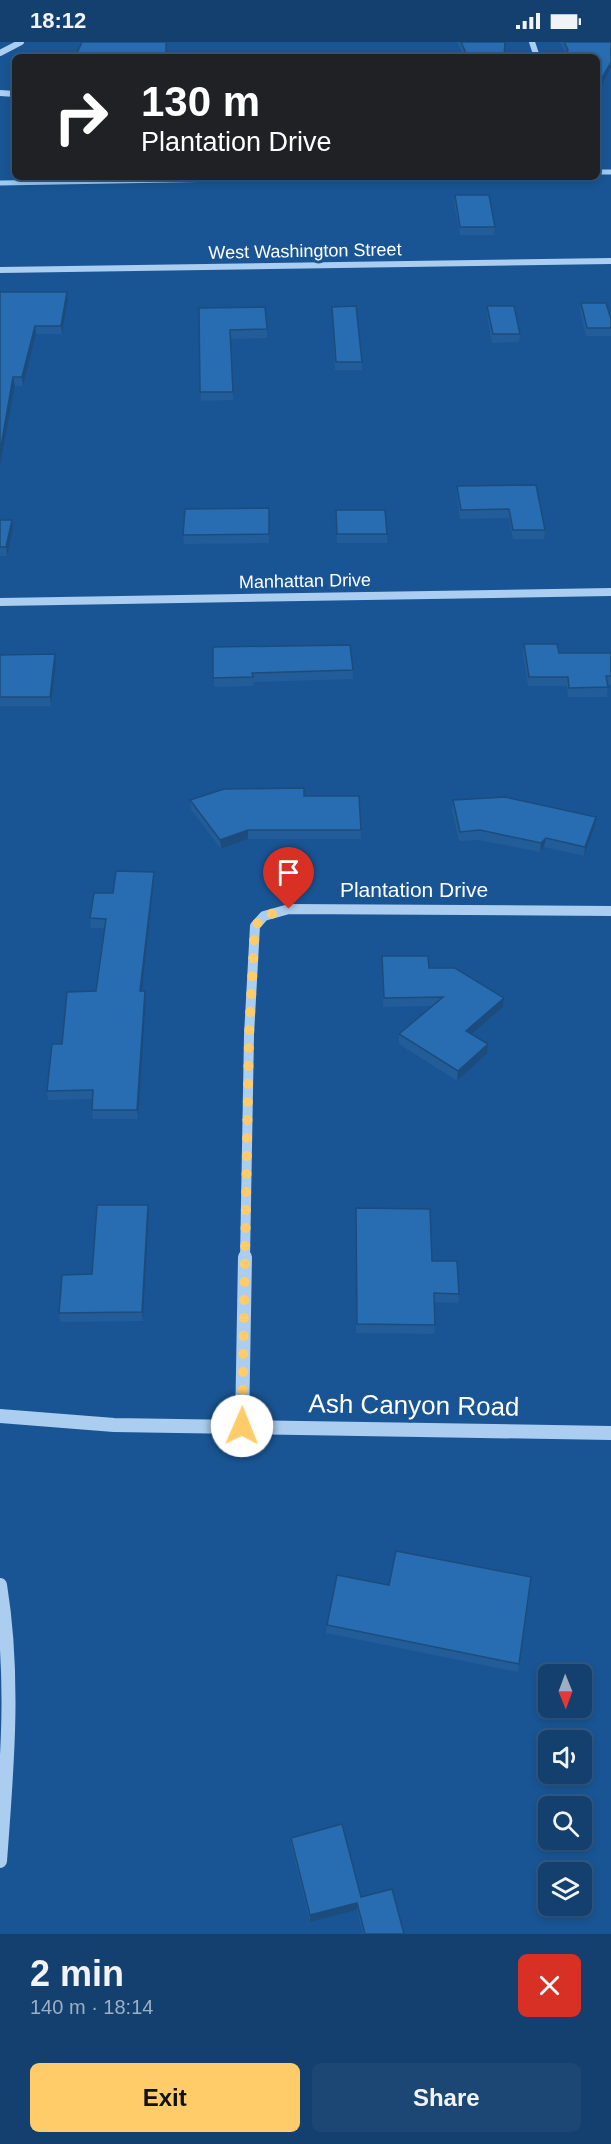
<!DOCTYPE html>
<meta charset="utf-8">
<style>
body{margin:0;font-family:Arial,sans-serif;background:#1c4774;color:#f1f3f6;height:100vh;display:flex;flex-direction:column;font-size:22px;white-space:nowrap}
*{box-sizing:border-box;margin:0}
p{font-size:20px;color:#9dafc3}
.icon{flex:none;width:33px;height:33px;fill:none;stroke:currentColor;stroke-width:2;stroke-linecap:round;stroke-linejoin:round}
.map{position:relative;height:1892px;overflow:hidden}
.panel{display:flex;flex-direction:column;background:#13406f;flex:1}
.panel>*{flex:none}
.guide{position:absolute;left:12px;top:12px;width:588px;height:126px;border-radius:9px;box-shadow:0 3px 9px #0003,0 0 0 2px #325982;background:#202124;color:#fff;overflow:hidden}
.needle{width:39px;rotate:179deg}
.controls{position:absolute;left:538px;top:1622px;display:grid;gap:12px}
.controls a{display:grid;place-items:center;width:54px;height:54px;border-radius:9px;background:#13406f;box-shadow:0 3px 9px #0003,0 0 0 2px #325982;font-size:30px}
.pin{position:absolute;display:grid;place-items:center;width:51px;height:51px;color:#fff;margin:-62px -26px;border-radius:50% 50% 50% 0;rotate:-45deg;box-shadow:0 0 6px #0007}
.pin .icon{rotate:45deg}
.me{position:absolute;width:66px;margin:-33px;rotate:1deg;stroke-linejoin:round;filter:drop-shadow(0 0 4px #0008)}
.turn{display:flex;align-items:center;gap:21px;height:126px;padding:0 30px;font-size:27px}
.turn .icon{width:78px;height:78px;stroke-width:2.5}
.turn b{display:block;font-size:42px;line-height:51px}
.round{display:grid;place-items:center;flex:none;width:63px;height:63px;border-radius:9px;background:#1c4774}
.summary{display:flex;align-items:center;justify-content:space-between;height:102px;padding:0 30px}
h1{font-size:36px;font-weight:800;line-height:45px}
.button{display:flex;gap:12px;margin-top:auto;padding:12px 30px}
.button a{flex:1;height:69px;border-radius:9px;background:#ffcc69;color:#111;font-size:24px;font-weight:800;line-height:69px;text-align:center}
.button a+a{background:#1c4774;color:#f1f3f6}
.status{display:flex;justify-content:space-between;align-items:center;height:42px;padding:0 30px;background:#13406f;direction:ltr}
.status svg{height:16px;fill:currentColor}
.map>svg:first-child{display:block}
</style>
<div class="status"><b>18:12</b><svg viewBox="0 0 49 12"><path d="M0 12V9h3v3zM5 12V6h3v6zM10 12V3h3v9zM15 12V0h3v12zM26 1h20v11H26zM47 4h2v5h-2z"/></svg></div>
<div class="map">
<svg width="611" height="1892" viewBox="0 0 611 1892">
<rect width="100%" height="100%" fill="#195594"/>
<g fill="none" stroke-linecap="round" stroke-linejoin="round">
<g stroke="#9dc9f2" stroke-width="5">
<path d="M 597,130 L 611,130"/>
<path d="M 0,141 L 337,135"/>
</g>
<g stroke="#aacdf0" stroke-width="6">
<path d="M 532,0 L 537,15"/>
<path d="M 0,11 L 21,0"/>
<path d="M 0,51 L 15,52"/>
<path d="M 0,228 L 611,219"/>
</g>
<path stroke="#aacdf0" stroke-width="8" d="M 0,560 L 611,550"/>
<path stroke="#aacdf0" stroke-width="10" d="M 245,1216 L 249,993 L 255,884 L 264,874 L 289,867 L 611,869"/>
<g stroke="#aacdf0" stroke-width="14">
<path d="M 0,1374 L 114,1383 L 611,1391"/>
<path d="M 242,1384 L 245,1215"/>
<path d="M 0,1543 C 15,1635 7,1726 0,1819"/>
</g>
</g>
<g fill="#225d99">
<path d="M 457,0 L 505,0 L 504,15 L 77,11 L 462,11 Z"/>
<path d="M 560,0 L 611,0 L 602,42 L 597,44 L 597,15 L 565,11 Z"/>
<path d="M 455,153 L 495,185 L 494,193 L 460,193 L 454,161 Z"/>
<path d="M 0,250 L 67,250 L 68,258 L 62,292 L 36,292 L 23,344 L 15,344 L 0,425 Z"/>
<path d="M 581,261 L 611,277 L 611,294 L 586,294 L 580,269 Z"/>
<path d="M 487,264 L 520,292 L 519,300 L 492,301 L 487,273 Z"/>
<path d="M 332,265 L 362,320 L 362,328 L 335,328 Z"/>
<path d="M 199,266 L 267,287 L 267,296 L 231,297 L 233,358 L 201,359 Z"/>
<path d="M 536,443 L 545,488 L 544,497 L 513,497 L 509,476 L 460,477 L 457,453 L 457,444 Z"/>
<path d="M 269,466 L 269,501 L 184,502 L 183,493 Z"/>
<path d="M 336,468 L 387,492 L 387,501 L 337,501 Z"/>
<path d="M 0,478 L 12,478 L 13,487 L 7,514 L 0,514 Z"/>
<path d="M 524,602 L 559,611 L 611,611 L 611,643 L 608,643 L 607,655 L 568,655 L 567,644 L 528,644 L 523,611 Z"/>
<path d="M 213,605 L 353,628 L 353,637 L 253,640 L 253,644 L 214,645 Z"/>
<path d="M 55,612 L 56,621 L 51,664 L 0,664 L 0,613 Z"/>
<path d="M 304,754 L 361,788 L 361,797 L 248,797 L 221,807 L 191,767 L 190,758 Z"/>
<path d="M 453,758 L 595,784 L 584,814 L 544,805 L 540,810 L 479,798 L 459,799 L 452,767 Z"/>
<path d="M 154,839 L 142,949 L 146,958 L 138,1077 L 93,1077 L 92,1068 L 92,1057 L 48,1058 L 47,1049 L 62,1002 L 96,949 L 105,886 L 91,886 L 90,876 L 113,851 Z"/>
<path d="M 382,914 L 429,926 L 504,956 L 503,965 L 472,992 L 488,1002 L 487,1012 L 457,1039 L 399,1002 L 399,992 L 432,964 L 383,965 Z"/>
<path d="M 149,1172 L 143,1279 L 60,1280 L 59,1271 L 92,1232 Z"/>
<path d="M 356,1175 L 432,1219 L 459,1252 L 458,1261 L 434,1260 L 435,1283 L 434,1292 L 356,1291 Z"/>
<path d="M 327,1583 L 519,1622 L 518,1630 L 326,1591 Z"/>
<path d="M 291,1796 L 361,1855 L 404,1892 L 363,1892 L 357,1868 L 310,1880 L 291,1803 Z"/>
</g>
<g fill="#1c4c7d">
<path d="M 611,20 L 611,26 L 602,42 L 597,44 L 597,36 Z"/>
<path d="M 67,250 L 68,258 L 62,292 L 61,284 Z"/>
<path d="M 35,284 L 36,292 L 23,344 L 22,335 Z"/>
<path d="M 13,335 L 15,344 L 0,425 L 0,410 Z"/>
<path d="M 12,478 L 13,487 L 7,514 L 6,505 Z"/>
<path d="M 55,612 L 56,621 L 51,664 L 50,655 Z"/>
<path d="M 596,775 L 595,784 L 584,814 L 585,805 Z"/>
<path d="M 248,788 L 248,797 L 221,807 L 220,798 Z"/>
<path d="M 546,796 L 544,805 L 540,810 L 541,801 Z"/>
<path d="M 154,830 L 154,839 L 141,958 L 140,949 Z"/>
<path d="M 145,949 L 146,958 L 138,1077 L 137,1068 Z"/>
<path d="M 504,956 L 503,965 L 465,998 L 466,989 Z"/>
<path d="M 488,1002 L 487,1012 L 457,1039 L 458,1029 Z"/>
<path d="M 148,1163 L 149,1172 L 143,1279 L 142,1270 Z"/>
<path d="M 357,1861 L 357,1868 L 310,1880 L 310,1873 Z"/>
</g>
<g fill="#286cb2" stroke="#1c4c7d" stroke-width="1.5">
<path d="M 82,0 L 166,0 L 166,11 L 466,11 L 461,0 L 505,0 L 504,15 L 54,15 L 55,11 L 77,11 Z"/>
<path d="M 564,0 L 611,0 L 611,20 L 603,34 L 597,36 L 597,15 L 563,15 L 568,8 Z"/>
<path d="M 455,153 L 489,153 L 495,185 L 460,185 Z"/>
<path d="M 0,250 L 67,250 L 61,284 L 35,284 L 22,335 L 13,335 L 0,410 Z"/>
<path d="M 581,261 L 606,261 L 611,277 L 611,286 L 587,286 Z"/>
<path d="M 356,264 L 362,320 L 336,320 L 332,265 Z"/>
<path d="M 487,264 L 514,264 L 520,292 L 493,292 Z"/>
<path d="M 265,265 L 267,287 L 230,288 L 233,350 L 200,350 L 199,266 Z"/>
<path d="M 536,443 L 545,488 L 513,488 L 509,467 L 461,468 L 457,444 Z"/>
<path d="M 269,466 L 269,492 L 183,493 L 185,467 Z"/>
<path d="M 336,468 L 385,468 L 387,492 L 337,492 Z"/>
<path d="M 0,478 L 12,478 L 6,505 L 0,505 Z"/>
<path d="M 524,602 L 557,602 L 559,611 L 611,611 L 611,634 L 606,634 L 608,645 L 569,646 L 568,635 L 529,635 Z"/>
<path d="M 350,603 L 353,628 L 252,631 L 253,635 L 213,636 L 213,605 Z"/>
<path d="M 55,612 L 50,655 L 0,655 L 0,613 Z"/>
<path d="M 304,746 L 304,754 L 359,754 L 361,788 L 248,788 L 220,798 L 190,758 L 224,747 Z"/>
<path d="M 505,755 L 596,775 L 585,805 L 546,796 L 541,801 L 480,788 L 460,790 L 453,758 Z"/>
<path d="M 116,829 L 154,830 L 140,949 L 145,949 L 137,1068 L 92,1068 L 93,1048 L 47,1049 L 52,1002 L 62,1002 L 67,950 L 96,949 L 106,877 L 90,876 L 94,851 L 113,851 Z"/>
<path d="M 382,914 L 428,914 L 429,926 L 455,926 L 504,956 L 466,989 L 488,1002 L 458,1029 L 399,992 L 443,955 L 384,956 Z"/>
<path d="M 97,1163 L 148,1163 L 142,1270 L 59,1271 L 62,1233 L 92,1232 Z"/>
<path d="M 356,1166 L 430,1167 L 432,1219 L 457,1219 L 459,1252 L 434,1251 L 435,1283 L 357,1282 Z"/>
<path d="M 396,1509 L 531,1535 L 519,1622 L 327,1583 L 337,1533 L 389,1543 Z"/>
<path d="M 342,1782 L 361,1855 L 392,1847 L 404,1892 L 365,1892 L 357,1861 L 310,1873 L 291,1796 Z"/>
</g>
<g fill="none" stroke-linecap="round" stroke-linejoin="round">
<path stroke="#ffcc69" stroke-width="10" stroke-dasharray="0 18" d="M 242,1384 L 249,993 L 255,884 L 264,874 L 289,867"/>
</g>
<g text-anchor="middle" stroke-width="6" stroke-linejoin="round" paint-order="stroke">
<g font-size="18" fill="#fff" stroke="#195594">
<text transform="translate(305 209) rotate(-1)" y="6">West Washington Street</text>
<text transform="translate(305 539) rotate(-1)" y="6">Manhattan Drive</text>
</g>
<g font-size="21" fill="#fff" stroke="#195594">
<text x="414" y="855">Plantation Drive</text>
</g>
<g font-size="26" fill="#fff" stroke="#195594">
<text transform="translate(414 1363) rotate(1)" y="9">Ash Canyon Road</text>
</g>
</g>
</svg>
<div class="controls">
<a><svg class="needle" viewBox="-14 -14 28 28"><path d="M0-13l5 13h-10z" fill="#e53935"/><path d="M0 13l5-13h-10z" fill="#9dafc3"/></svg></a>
<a><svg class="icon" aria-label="sound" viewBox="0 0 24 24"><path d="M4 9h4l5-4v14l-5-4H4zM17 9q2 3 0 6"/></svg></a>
<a><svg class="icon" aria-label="search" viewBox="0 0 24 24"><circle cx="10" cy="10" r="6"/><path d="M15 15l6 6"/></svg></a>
<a><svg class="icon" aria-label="layers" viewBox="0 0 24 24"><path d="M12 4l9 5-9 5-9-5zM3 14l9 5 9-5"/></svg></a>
</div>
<div class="pin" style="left:289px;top:867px;background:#d93025"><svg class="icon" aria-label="arrive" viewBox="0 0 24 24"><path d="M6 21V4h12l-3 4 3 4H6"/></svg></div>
<svg class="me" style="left:242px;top:1384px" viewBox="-20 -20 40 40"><circle r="19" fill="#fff"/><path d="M0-13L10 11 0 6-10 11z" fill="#ffcc69"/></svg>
<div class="guide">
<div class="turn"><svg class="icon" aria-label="right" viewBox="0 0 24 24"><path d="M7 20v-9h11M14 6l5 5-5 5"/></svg><div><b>130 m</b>Plantation Drive</div></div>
</div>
</div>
<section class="panel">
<div class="summary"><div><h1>2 min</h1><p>140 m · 18:14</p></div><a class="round" style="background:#d93025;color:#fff"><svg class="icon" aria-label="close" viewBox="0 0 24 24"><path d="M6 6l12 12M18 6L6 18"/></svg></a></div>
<div class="button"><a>Exit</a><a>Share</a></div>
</section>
